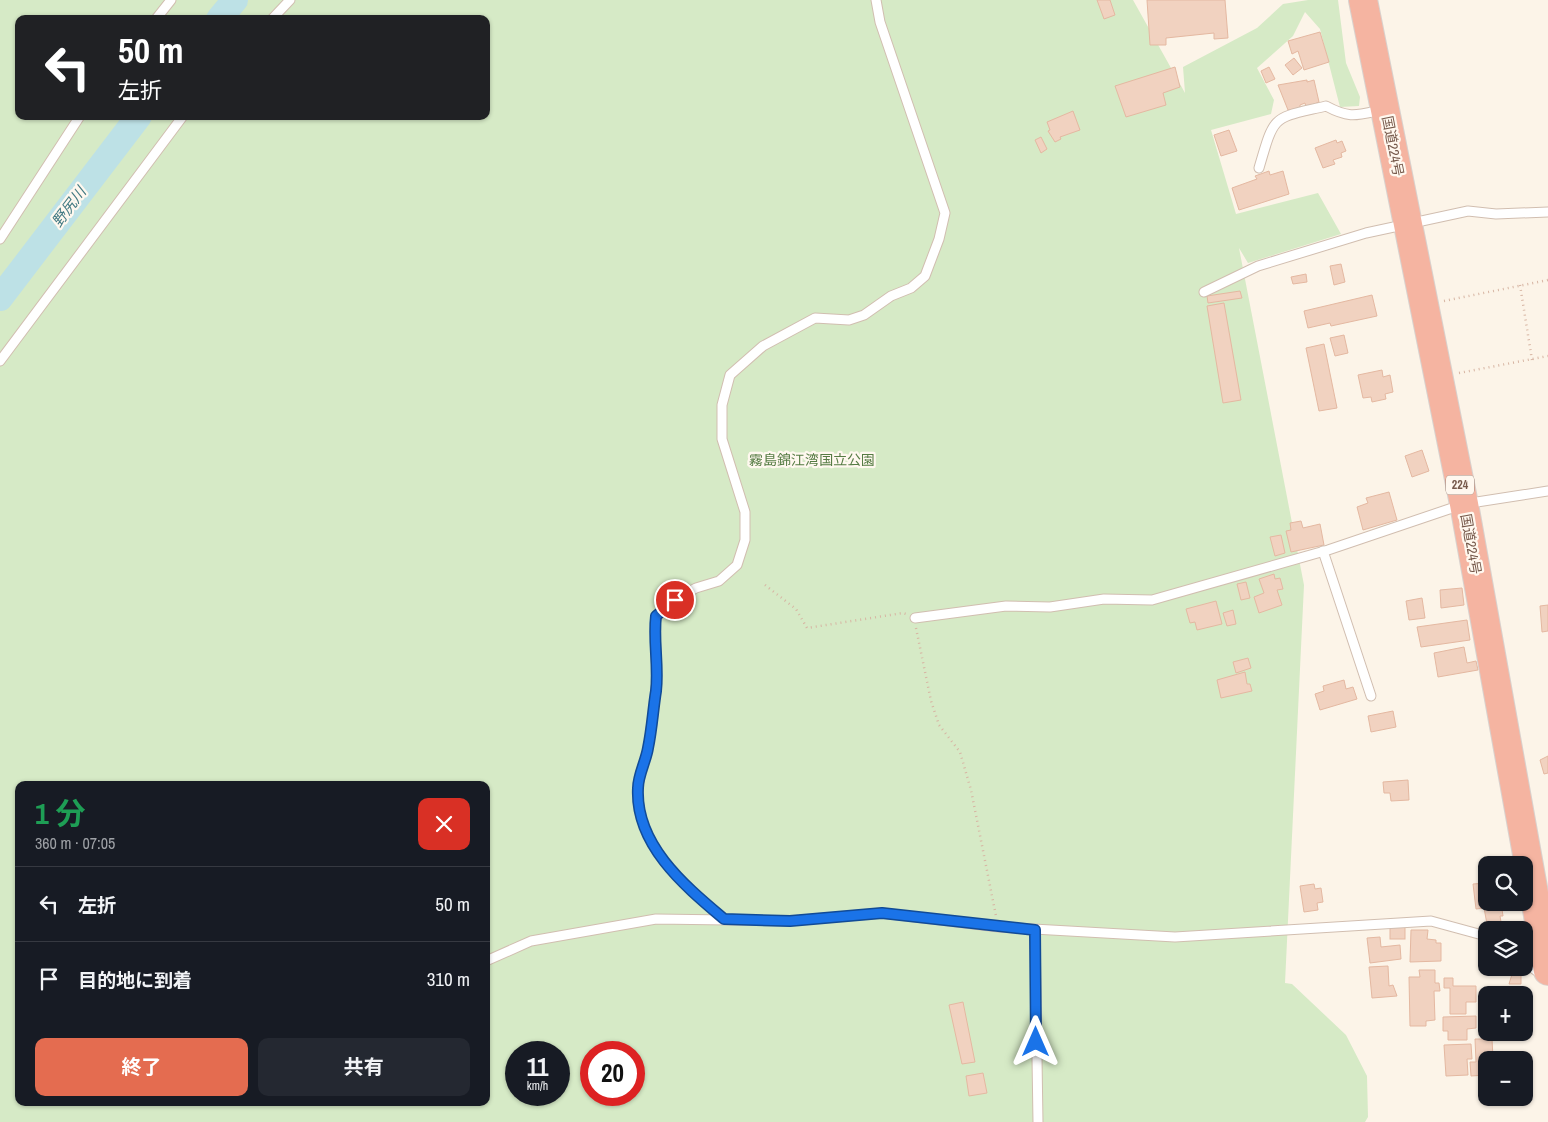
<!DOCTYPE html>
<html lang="ja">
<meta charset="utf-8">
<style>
body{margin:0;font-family:"Archivo Narrow","Noto Sans JP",sans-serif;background:#242831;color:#f1f3f6;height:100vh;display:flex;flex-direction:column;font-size:19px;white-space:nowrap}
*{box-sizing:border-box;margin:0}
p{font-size:16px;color:#9ea1a6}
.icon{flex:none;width:28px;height:28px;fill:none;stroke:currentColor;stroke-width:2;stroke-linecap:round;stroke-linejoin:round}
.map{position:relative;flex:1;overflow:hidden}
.drawer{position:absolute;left:15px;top:781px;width:475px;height:325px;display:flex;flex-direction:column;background:#171b24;border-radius:10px;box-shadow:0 1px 4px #0004}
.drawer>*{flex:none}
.banner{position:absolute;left:15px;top:15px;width:475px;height:105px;border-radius:10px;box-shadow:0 1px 4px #0004;background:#202124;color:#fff;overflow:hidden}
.fabs{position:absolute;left:1478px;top:856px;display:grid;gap:10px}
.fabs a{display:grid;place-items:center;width:55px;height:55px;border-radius:10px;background:#171b24;box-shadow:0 1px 4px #0004;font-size:25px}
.speed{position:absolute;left:505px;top:1041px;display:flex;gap:10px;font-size:25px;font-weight:700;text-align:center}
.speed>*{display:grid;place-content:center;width:65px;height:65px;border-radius:50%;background:#171b24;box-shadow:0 1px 4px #0004;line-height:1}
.speed small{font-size:12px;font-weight:400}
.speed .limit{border:8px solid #d22;background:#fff;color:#111}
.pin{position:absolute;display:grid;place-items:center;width:42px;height:42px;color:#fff;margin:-21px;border:2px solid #fff;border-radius:50%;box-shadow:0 1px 5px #0007}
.me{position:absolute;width:55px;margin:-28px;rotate:0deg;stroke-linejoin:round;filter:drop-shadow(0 0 4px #0008)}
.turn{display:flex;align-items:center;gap:18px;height:105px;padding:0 20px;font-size:22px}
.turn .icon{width:65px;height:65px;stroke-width:2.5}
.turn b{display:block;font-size:35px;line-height:42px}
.round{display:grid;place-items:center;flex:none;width:52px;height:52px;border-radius:10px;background:#242831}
.head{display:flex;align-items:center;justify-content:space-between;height:85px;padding:0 20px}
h1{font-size:30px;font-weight:700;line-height:38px;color:#1e9e55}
.button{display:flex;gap:10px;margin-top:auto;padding:10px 20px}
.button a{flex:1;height:58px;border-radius:10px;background:#e46c50;color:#fff;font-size:20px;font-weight:700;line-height:58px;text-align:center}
.button a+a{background:#242831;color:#f1f3f6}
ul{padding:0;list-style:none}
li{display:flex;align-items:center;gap:15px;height:75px;padding:0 20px;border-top:1px solid #363941}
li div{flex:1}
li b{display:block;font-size:19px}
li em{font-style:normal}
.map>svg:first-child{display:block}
</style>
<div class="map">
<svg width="1548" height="1122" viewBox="0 0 1548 1122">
<rect width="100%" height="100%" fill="#fcf4e8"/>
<path fill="#d6eac6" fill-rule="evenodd" d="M 0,0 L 1133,0 L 1185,93 L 1183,67 L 1257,28 L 1283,4 L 1308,0 L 1338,0 L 1346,63 L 1360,97 L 1359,106 L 1340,107 L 1320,29 L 1305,12 L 1293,36 L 1257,68 L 1274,100 L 1271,114 L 1211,130 L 1236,214 L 1318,193 L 1341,234 L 1248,263 L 1239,248 L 1304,585 L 1285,983 L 1292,984 L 1346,1035 L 1367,1076 L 1368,1117 L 1365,1122 L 0,1122 ZM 19,19 L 486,19 L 486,116 L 19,116 ZM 19,785 L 486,785 L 486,1102 L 19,1102 ZM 516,1052 L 559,1052 L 559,1095 L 516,1095 ZM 591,1052 L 634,1052 L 634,1095 L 591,1095 Z"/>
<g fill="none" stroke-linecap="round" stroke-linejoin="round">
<g stroke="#bde1e6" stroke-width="26">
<path d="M 219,19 L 235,0"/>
<path d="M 0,298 L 139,116"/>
</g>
</g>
<g fill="#f1d2c0" stroke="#e4b8a1">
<path d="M 1097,0 L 1110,0 L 1115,15 L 1104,19 Z"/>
<path d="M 1147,0 L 1225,0 L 1228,38 L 1214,39 L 1214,33 L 1166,38 L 1166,45 L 1150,45 Z"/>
<path d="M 1320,32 L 1329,62 L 1304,70 L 1298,51 L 1292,54 L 1288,41 Z"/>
<path d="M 1294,58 L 1302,68 L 1293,75 L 1285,65 Z"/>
<path d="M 1175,67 L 1180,87 L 1163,93 L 1166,105 L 1126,117 L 1115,86 Z"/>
<path d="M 1269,67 L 1275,79 L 1266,83 L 1261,71 Z"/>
<path d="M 1307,80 L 1307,82 L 1314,80 L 1319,102 L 1306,107 L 1305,103 L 1300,105 L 1300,108 L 1288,110 L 1278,85 Z"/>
<path d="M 1073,111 L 1080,130 L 1060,137 L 1061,139 L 1055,142 L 1048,131 L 1050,130 L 1047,122 Z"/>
<path d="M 1229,130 L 1237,151 L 1221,156 L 1214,135 Z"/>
<path d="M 1041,137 L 1047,149 L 1041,153 L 1035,140 Z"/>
<path d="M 1336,140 L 1337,143 L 1342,141 L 1346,151 L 1341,153 L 1342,157 L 1333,160 L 1335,164 L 1323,168 L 1315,148 Z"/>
<path d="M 1269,171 L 1270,175 L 1283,171 L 1289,194 L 1239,210 L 1232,188 L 1257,179 L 1255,176 Z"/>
<path d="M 1341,264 L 1345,282 L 1334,285 L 1330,266 Z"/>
<path d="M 1306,274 L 1307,282 L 1293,284 L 1291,277 Z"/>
<path d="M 1240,291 L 1242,298 L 1208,303 L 1207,296 Z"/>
<path d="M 1372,295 L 1377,316 L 1331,326 L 1330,323 L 1308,328 L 1304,311 Z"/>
<path d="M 1224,303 L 1241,400 L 1223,403 L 1207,306 Z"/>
<path d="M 1344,335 L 1348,353 L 1335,356 L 1330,338 Z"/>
<path d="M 1324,344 L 1337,408 L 1319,411 L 1306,348 Z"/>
<path d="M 1382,370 L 1383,377 L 1390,375 L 1393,392 L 1385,394 L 1386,399 L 1372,402 L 1371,397 L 1363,398 L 1358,375 Z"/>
<path d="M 1422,450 L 1429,471 L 1412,477 L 1405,456 Z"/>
<path d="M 1389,492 L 1397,520 L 1363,530 L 1357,507 L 1368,503 L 1366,498 Z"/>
<path d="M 1301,521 L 1303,528 L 1320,524 L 1324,545 L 1291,552 L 1286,531 L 1291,530 L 1290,523 Z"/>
<path d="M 1281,535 L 1285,553 L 1275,556 L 1270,537 Z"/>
<path d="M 1274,574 L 1275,579 L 1280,578 L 1283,589 L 1277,590 L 1282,605 L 1259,613 L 1254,597 L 1264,593 L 1259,579 Z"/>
<path d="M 1246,582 L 1250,598 L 1241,600 L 1237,584 Z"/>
<path d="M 1462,588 L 1464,605 L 1441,608 L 1440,590 Z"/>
<path d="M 1422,598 L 1425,618 L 1409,620 L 1406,601 Z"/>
<path d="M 1216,601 L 1222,624 L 1197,630 L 1195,622 L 1190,623 L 1186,609 Z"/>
<path d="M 1548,605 L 1548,631 L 1542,632 L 1540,606 Z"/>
<path d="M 1233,610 L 1236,624 L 1227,626 L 1223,613 Z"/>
<path d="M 1467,620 L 1470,640 L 1421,647 L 1417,627 Z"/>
<path d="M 1464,647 L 1467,663 L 1476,661 L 1478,670 L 1438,677 L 1434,653 Z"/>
<path d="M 1248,658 L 1251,668 L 1236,673 L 1233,662 Z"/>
<path d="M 1245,672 L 1247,684 L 1250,684 L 1252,691 L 1221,698 L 1217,680 Z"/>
<path d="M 1344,680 L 1346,689 L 1353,687 L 1357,699 L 1320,710 L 1315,694 L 1324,691 L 1323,686 Z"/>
<path d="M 1393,711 L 1396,727 L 1371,732 L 1368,716 Z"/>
<path d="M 1548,756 L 1548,773 L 1544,774 L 1540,760 Z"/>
<path d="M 1408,780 L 1409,800 L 1391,801 L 1390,793 L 1384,793 L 1383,782 Z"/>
<path d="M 1486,883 L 1486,902 L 1502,902 L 1497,904 L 1498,909 L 1502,909 L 1503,916 L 1500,916 L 1501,922 L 1487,924 L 1484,908 L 1476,909 L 1473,884 Z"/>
<path d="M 1314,884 L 1315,889 L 1321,888 L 1323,902 L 1317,903 L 1318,910 L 1304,912 L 1300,886 Z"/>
<rect x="1390" y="926" width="15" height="13"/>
<path d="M 1411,930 L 1428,930 L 1427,939 L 1436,940 L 1436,943 L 1441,943 L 1441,961 L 1410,962 Z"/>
<path d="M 1380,937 L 1381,947 L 1400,945 L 1401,959 L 1370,963 L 1367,938 Z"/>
<path d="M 1388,966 L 1389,986 L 1393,985 L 1397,996 L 1372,998 L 1369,967 Z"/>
<path d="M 1419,970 L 1435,970 L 1435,983 L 1439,983 L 1440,991 L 1434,991 L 1435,1020 L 1426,1021 L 1426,1026 L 1410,1026 L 1409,977 L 1420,977 Z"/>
<path d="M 1513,971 L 1521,971 L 1521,984 L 1509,984 Z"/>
<path d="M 1444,978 L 1453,978 L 1453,986 L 1476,986 L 1476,1002 L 1466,1002 L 1466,1014 L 1450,1014 L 1450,988 L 1444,988 Z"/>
<path d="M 963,1002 L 975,1062 L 962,1064 L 949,1005 Z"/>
<path d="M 1476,1016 L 1476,1028 L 1467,1029 L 1467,1040 L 1448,1040 L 1448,1031 L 1443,1031 L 1443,1017 Z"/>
<path d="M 1475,1039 L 1492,1039 L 1493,1058 L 1506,1057 L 1506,1060 L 1486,1060 L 1486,1075 L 1471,1076 L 1470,1062 L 1476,1062 Z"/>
<path d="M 1471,1044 L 1472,1059 L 1467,1059 L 1468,1075 L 1446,1076 L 1444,1045 Z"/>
<path d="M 983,1073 L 987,1093 L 969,1096 L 966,1076 Z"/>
</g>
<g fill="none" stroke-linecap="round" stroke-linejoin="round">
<g stroke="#d1beb0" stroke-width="11">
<g id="lane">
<path d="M 156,19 L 171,0"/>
<path d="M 272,19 L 290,0"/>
<path d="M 1259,168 C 1275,113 1272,119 1326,106 C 1350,119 1357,115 1382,110"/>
<path d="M 0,239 L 80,116"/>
<path d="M 1204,292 L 1258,266 L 1366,233 L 1468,211 L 1496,214 L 1548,212"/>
<path d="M 0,361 L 183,116"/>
<path d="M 1323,551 L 1371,696"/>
<path d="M 915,618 L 1006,606 L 1050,607 L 1104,599 L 1152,600 L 1328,550 L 1464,504 L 1548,491"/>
<path d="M 724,919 C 685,886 635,845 638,788 C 638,775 646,761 648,748 C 652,729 653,710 656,691 C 659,666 653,641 656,616 L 675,599 L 696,588 L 719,581 L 737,565 L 745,540 L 745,512 L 722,439 L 722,405 L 730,375 L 763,346 L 815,318 L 849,320 L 864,315 L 891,296 L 911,288 L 925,276 L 939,239 L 945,213 L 880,22 L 876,0"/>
<path d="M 1035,930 L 1038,1122"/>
<path d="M 486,961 L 531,941 L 656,919 L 790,921 L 882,913 L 998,927 L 1175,937 L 1431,921 L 1486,936"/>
<path d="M 1524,962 L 1544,976"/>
</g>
</g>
<g stroke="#d9d1cd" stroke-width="30">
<path id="highway" d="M 1363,0 L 1464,504 L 1548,971"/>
</g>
<g stroke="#d7b5a3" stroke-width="2.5" stroke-dasharray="1 4" stroke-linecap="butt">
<path d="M 1520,285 L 1532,360"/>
<path d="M 1444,301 L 1548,280"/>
<path d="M 1459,373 L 1548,356"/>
<path d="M 765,585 L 796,609 L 807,628 L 903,613 L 906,614"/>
<path d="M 916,628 L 931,701 L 939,725 L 960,752 L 971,790 L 996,916"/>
</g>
<use href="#lane" stroke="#fff" stroke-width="9"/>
<use href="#highway" stroke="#f5b4a1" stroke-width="28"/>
</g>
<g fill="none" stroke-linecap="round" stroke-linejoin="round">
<g stroke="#114b97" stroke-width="12">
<path id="route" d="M 675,600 L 656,616 C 653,641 659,666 656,691 C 653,710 652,729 648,748 C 646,761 638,775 638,788 C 635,845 685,886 724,919 L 790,921 L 882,913 L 1035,930 L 1036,1042"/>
</g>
<use href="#route" stroke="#1a73e8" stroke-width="9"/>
</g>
<g text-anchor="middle" stroke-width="4.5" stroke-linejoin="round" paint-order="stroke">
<rect fill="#fff8ef" stroke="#a0897d" stroke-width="1" x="1446" y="475.5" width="28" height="19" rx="4"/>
<g font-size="12" font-weight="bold" fill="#775a4c">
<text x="1460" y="489">224</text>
</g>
<g font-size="14" fill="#775a4c" stroke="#fff8ef">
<text transform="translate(1393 146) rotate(79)" y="5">国道224号</text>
<text transform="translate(1471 544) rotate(80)" y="5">国道224号</text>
</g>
<g font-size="14" fill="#567c44" stroke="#fff8ef">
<text x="812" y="465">霧島錦江湾国立公園</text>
</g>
<g font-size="15" font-style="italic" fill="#437a83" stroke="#fff8ef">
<text transform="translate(69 207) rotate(-53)" y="5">野尻川</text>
</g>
</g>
</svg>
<div class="fabs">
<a><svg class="icon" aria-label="search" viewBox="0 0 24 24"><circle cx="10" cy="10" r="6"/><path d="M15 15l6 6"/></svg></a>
<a><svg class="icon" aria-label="layers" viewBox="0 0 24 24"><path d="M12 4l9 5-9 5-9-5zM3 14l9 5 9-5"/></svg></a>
<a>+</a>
<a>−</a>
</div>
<div class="speed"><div>11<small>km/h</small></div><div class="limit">20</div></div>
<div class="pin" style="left:675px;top:600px;background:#d93025"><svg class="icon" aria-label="arrive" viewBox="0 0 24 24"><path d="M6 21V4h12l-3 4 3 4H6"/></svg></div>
<svg class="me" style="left:1036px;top:1042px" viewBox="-20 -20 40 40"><path d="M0-17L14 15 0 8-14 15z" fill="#1a73e8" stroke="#fff" stroke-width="4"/></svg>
<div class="banner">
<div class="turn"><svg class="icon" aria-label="left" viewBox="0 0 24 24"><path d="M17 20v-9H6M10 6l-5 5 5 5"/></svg><div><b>50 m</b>左折</div></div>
</div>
<section class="drawer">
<div class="head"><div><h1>1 分</h1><p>360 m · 07:05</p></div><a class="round" style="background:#d93025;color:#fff"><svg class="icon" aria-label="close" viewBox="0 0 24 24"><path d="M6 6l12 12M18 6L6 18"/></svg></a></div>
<ul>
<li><svg class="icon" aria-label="left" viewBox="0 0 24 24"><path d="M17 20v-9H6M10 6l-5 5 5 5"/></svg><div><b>左折</b></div><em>50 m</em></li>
<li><svg class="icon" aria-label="arrive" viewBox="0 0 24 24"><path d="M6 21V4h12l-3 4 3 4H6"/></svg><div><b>目的地に到着</b></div><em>310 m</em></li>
</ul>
<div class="button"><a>終了</a><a>共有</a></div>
</section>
</div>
